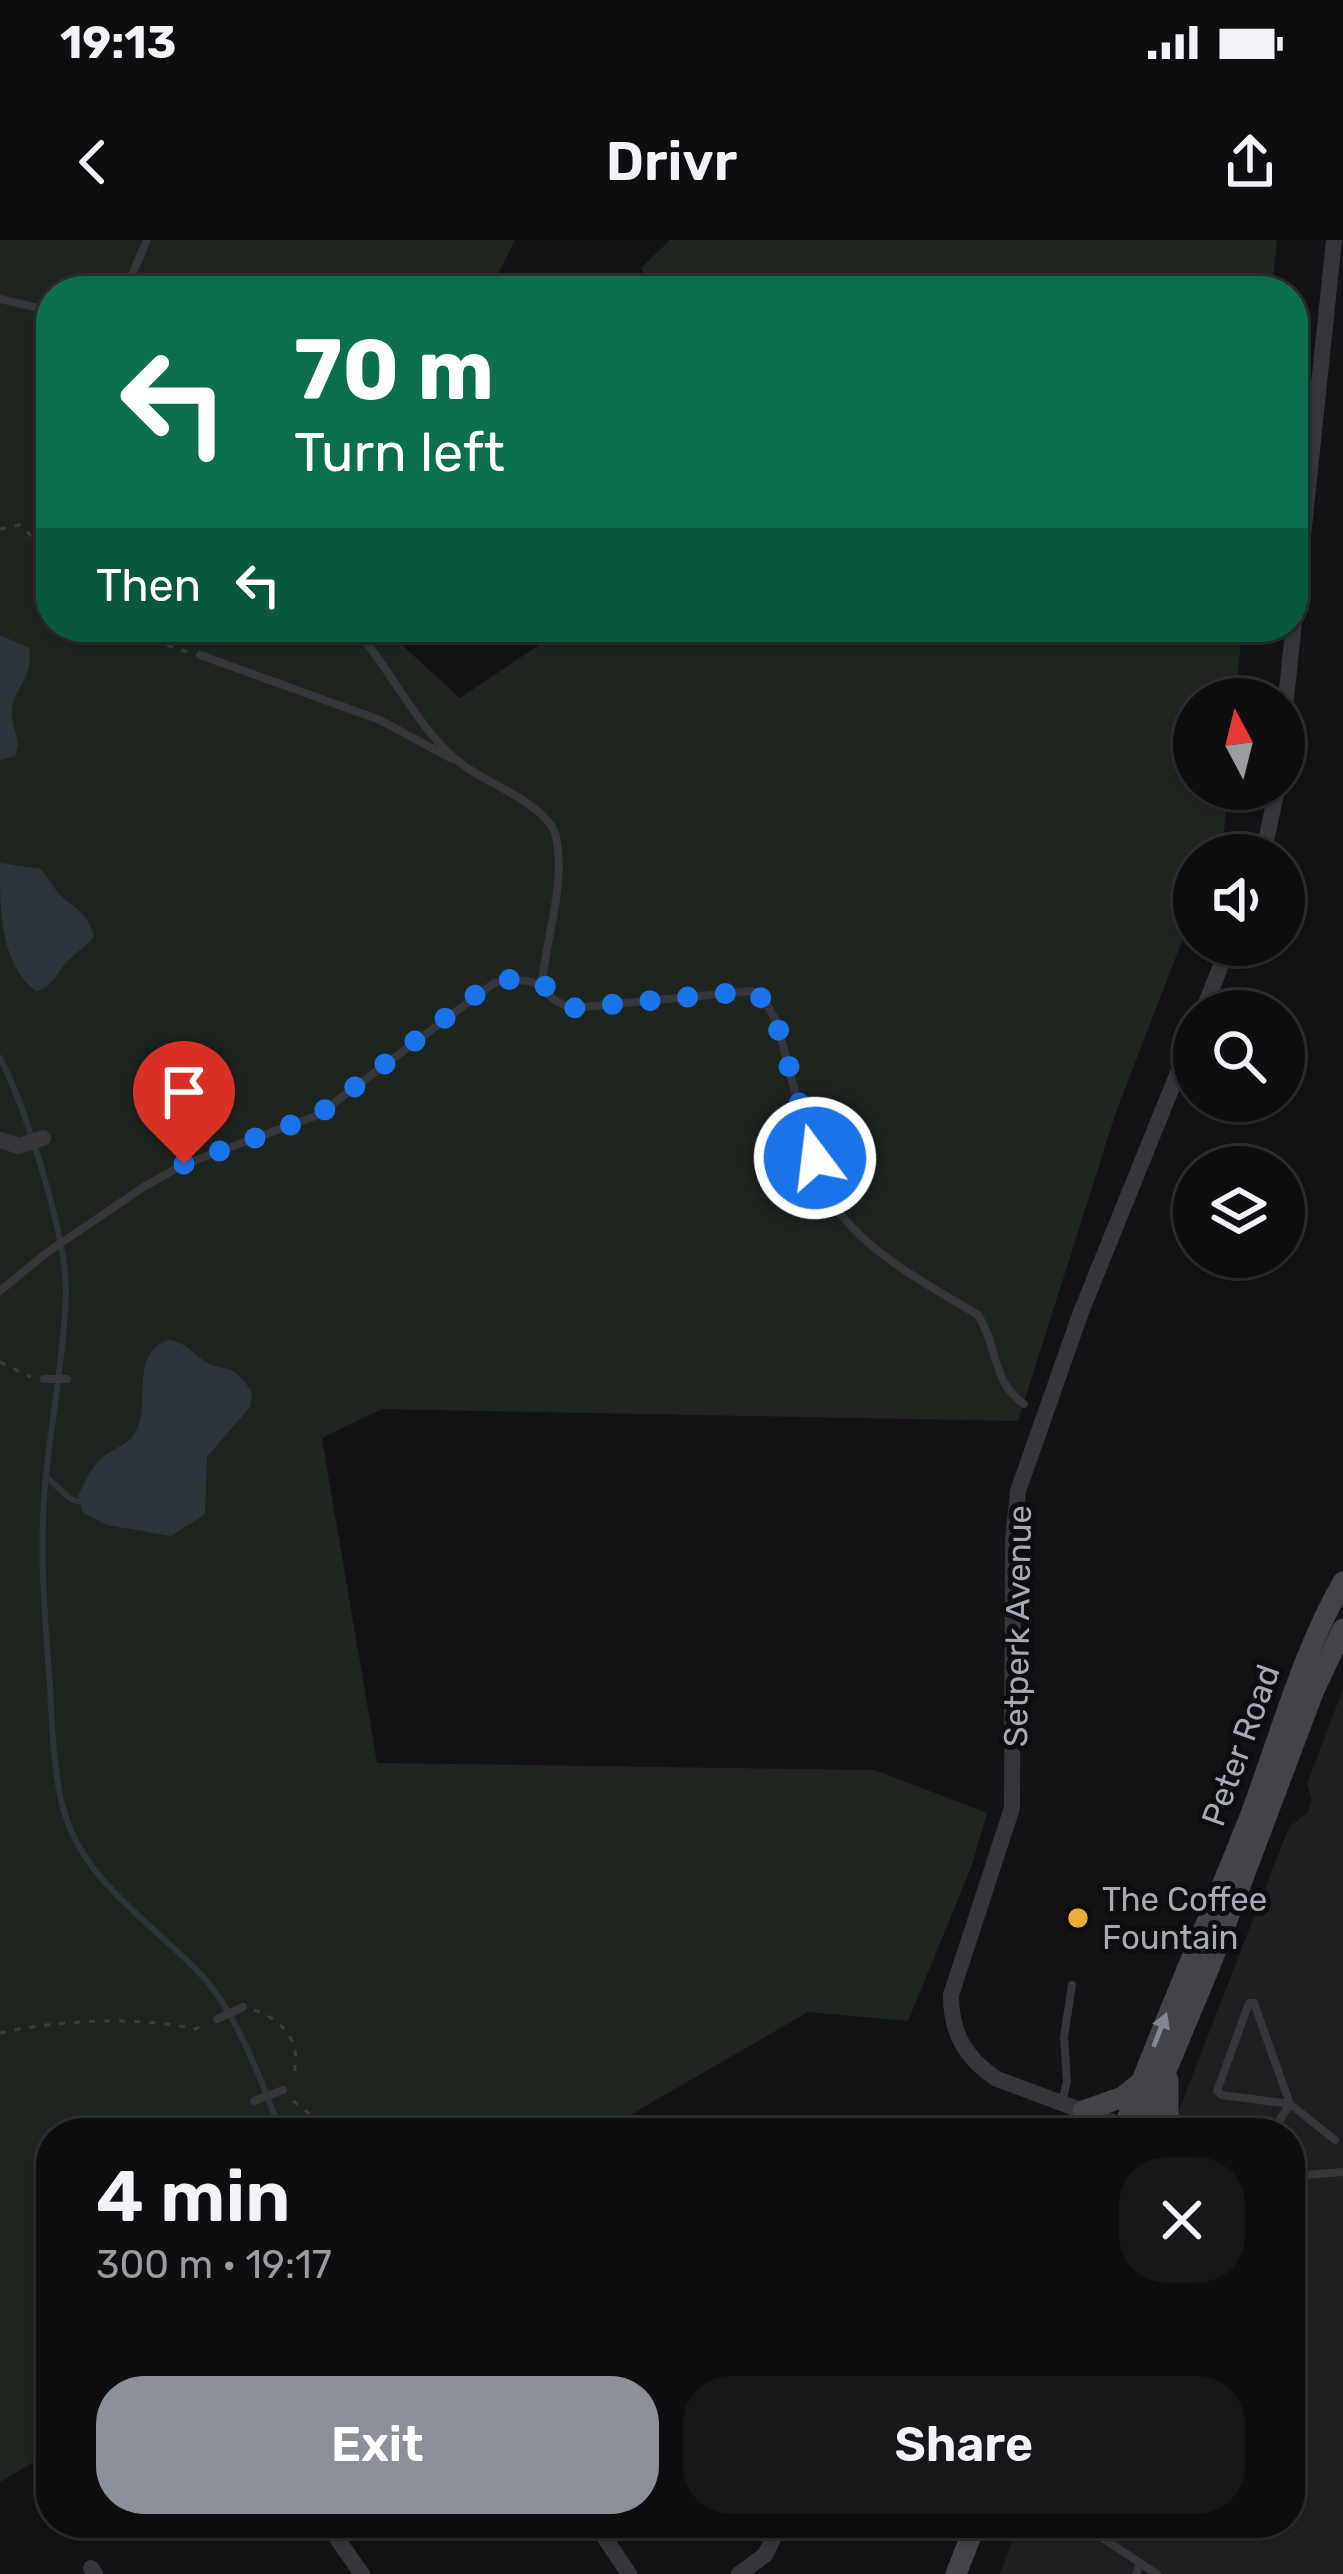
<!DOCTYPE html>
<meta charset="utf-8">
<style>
body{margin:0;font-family:Rubik,sans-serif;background:#171719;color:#f1f3f6;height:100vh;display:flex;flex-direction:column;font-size:45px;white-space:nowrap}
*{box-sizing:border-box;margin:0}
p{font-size:39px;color:#9b9c9f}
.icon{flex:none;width:66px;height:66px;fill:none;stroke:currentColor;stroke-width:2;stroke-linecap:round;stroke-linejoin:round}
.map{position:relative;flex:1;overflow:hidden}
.panel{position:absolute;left:36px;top:1878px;width:1269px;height:420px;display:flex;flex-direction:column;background:#0e0e10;border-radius:48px;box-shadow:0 3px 9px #0004,0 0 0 3px #2e2e30}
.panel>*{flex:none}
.guide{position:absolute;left:36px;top:36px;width:1272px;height:366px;border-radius:48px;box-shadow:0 3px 9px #0004,0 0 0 3px #2e2e30;background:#0b6e4f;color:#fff;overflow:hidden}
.needle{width:78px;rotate:353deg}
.controls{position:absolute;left:1173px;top:438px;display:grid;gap:24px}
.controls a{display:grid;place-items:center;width:132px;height:132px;border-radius:50%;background:#0e0e10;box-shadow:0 3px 9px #0004,0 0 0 3px #2e2e30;font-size:60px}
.pin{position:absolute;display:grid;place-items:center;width:102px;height:102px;color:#fff;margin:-123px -51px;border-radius:50% 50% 50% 0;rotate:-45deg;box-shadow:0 0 12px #0007}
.pin .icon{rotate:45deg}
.me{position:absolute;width:132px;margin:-66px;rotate:345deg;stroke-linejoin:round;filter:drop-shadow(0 0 9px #0008)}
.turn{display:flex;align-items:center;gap:42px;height:252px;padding:0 60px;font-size:54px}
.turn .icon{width:156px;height:156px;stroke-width:2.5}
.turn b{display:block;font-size:84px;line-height:102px}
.then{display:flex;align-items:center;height:114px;padding:0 60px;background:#0003;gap:24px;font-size:45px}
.round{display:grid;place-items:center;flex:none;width:126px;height:126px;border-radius:48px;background:#171719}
.overview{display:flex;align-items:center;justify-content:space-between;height:204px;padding:0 60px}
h1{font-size:72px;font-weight:600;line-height:90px}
.cta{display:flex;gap:24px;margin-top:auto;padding:24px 60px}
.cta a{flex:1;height:138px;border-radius:48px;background:#8c9099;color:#fff;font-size:48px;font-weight:600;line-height:138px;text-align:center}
.cta a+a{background:#171719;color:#f1f3f6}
.status{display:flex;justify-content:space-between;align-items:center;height:84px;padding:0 60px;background:#0e0e10;direction:ltr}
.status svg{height:33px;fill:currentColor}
header{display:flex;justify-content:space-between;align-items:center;height:156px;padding:0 60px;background:#0e0e10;font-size:54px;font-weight:600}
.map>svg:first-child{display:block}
</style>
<div class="status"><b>19:13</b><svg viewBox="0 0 49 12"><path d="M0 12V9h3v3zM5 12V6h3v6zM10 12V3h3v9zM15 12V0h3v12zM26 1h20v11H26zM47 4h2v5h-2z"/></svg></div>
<header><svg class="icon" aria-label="back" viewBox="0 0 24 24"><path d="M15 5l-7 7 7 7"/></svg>Drivr<svg class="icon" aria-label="share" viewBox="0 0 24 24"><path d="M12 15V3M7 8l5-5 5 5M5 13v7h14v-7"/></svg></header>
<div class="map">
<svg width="1343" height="2334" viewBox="0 0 1343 2334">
<rect width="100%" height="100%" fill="#131315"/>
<path fill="#1f1f22" d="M 1343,1449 L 1343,2334 L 1000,2334 L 1019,2283 L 1290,2283 L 1290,1893 L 1170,1893 L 1289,1587 L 1307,1573 L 1312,1560 L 1307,1544 Z"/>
<g fill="#1e251f">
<path d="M 0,0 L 515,0 L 489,51 L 51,51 L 51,387 L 382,387 L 460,458 L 566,387 L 1242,387 L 1236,459 L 1194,459 L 1194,549 L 1228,549 L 1224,592 L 1215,615 L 1194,615 L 1194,670 L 1116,872 L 1018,1181 L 382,1169 L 322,1198 L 377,1523 L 875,1530 L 987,1573 L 972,1625 L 908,1781 L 808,1772 L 599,1893 L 51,1893 L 51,2212 L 0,2242 Z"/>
<path d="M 670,0 L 1277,0 L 1272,51 L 650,51 L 641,28 Z"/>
</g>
<g fill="#2c343a">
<path d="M 0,395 L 29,408 C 35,439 9,452 12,476 C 13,493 22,499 15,516 L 0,520 Z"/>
<path d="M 0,623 L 41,629 C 48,637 53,648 60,655 C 76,669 89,675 94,696 C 87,706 80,709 72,717 C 57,729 56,746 36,751 C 0,725 0,668 0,623 Z"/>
<path d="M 169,1100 C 186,1103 190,1111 203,1120 C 227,1136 228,1117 252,1152 L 250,1167 L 207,1217 L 205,1274 L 171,1296 L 107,1285 L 83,1273 L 78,1255 C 84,1245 89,1231 98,1222 C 112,1206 132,1207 139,1184 C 149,1154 131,1113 169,1100 Z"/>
</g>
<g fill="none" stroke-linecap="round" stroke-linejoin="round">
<g stroke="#2c343a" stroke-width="6">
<path d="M 0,818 C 26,868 67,998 66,1054 C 64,1117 51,1182 45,1245 C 39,1311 45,1380 50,1446 C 52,1485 53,1525 62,1564 C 80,1641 154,1683 204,1738 C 237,1775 264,1846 281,1893"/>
<path d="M 46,1237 L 71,1259 L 80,1262"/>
</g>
<g stroke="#3b3c41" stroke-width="3" stroke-dasharray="6 9" stroke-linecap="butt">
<path d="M 0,289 L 19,285 L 29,293 L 51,349"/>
<path d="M 110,387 L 188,412"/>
<path d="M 0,1122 L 31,1137"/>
<path d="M 254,1770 C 286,1781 304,1806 292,1840"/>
<path d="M 0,1793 C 56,1780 139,1776 195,1789 L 204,1785"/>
<path d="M 293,1861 L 334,1893"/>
</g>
<g stroke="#35353a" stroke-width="8">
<path d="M 125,51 L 147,0"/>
<path d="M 0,59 L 51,71"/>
<path d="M 354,387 C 390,428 420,493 463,525 C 488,544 549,565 556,597 C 566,644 546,697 542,744"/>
<path d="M 200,415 L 380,480 L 452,519"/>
<path d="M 0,1051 L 45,1014 L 145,946 L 185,924 L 318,875 L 494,743 C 554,732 534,758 573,768 L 752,751 L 765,761 L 776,781 C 792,831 811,939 842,976 C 877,1019 932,1047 978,1075 C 999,1108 991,1141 1024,1164"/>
<path d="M 44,1139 L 67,1139"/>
<path d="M 217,1779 L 243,1767"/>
<path d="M 254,1861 L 283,1850"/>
<path d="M 1062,1862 L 1067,1841 L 1064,1797 L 1072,1745"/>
<path d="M 1290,1864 L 1254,1763 L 1249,1763 L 1217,1851 L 1222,1855 L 1290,1864 L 1335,1900"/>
<path d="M 1271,1893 L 1290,1864"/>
<path d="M 1290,1936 L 1343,1932"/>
<path d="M 1087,2288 L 1157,2334"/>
<path d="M 1136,2334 L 1140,2323"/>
</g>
<g stroke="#35353a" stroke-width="16">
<path d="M 1284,478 L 1334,0"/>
<path d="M 1263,615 L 1277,549"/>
<path d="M 1203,771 L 1229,705"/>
<path d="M 0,900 L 19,906 L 43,898"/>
<path d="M 862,1888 L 865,1893"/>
<path d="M 1134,1890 L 997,1839 C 965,1818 951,1793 951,1755 L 1012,1568 L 1013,1300 L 1018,1251 L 1081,1072 L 1194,793"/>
<path d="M 326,2283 L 362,2334"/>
<path d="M 595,2283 L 629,2334"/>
<path d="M 91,2328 L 95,2334"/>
<path d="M 739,2334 L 765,2315 L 781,2283"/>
</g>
<g stroke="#43444a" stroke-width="21">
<path d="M 1168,1840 L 1168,1876 L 1177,1893"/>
<path d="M 1083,1871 L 1123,1857 L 1139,1844"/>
<path d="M 1122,1893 C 1161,1787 1207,1685 1249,1579 C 1279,1501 1301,1415 1343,1342"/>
<path d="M 1140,1893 L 1209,1728 L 1314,1450 L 1343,1389"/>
<path d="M 956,2334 L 976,2283"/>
</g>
</g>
<defs><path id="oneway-solid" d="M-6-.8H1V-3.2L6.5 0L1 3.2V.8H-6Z" transform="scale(3)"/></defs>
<use fill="#838690" href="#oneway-solid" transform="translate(1160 1790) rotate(-69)"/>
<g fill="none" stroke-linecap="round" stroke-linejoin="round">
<path stroke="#1a73e8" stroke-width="21" stroke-dasharray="0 37.8" d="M 184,924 L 318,875 L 474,756 C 492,744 520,730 542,744 C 555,752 555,764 573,768 L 752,751 L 765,761 L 776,781 L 815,918"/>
</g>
<circle fill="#ecac35" stroke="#0e0e10" stroke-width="4.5" cx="1078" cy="1678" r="12"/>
<g text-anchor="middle" stroke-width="10" stroke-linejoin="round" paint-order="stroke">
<g font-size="33" fill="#a5aab5" stroke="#0e0e10">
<text transform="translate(1017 1386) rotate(-89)" y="12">Setperk Avenue</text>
<text transform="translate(1240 1505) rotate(-70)" y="12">Peter Road</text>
</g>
<g font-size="33" fill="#a5aab5" stroke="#0e0e10" text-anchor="start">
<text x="1102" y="1671">The Coffee<tspan x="1102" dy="38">Fountain</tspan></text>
</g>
</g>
</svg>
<div class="controls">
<a><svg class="needle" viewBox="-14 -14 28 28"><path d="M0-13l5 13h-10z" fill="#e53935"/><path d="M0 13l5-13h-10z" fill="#9b9c9f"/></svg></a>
<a><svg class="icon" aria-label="sound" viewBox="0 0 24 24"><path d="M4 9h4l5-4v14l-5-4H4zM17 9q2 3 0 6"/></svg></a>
<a><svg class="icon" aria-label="search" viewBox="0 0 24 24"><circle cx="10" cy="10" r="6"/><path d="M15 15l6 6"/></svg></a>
<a><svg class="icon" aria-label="layers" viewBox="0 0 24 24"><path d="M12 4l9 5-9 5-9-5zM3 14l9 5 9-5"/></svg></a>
</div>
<div class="pin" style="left:184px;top:924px;background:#d93025"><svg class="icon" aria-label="arrive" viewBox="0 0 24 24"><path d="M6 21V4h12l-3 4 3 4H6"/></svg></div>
<svg class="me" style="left:815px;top:918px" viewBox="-20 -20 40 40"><circle r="17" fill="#1a73e8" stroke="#fff" stroke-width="3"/><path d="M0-11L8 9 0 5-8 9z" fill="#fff"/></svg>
<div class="guide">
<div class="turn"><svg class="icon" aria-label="left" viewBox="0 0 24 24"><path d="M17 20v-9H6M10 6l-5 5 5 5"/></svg><div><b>70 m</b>Turn left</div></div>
<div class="then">Then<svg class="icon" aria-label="left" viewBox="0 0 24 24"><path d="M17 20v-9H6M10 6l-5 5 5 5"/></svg></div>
</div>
<section class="panel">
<div class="overview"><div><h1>4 min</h1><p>300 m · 19:17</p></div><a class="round"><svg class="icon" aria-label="close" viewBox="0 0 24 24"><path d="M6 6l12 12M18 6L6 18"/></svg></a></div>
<div class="cta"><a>Exit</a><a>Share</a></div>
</section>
</div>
